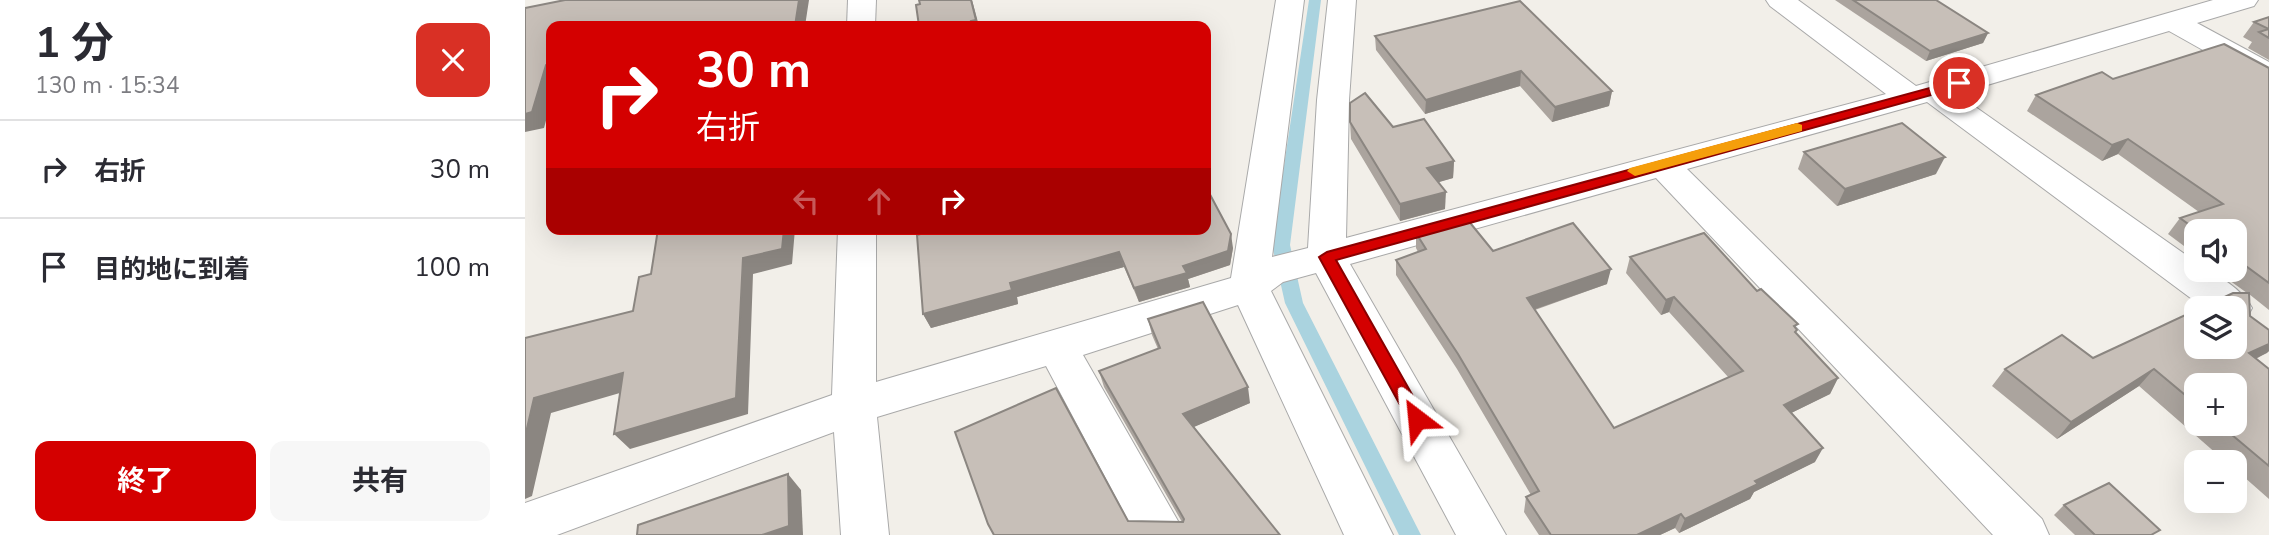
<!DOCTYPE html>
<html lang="ja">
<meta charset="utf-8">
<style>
body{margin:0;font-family:"Nunito Sans","Noto Sans JP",sans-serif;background:#f7f7f7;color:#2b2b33;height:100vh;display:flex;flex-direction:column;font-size:26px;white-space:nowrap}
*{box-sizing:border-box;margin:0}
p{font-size:23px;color:#7c7c81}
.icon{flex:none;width:38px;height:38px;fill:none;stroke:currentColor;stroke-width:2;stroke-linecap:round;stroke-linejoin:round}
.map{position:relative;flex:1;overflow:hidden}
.panel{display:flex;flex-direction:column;background:#fff;width:525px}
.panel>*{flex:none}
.guide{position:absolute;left:21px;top:21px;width:665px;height:214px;border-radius:14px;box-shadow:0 7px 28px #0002;background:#d40000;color:#fff;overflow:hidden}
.fabs{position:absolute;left:1659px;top:219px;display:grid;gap:14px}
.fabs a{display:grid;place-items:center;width:63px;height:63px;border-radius:14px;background:#fff;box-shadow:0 7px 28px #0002;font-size:35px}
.pin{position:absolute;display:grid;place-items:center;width:60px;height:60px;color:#fff;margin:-30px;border:4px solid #fff;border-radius:50%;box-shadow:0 2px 7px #0007}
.me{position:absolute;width:77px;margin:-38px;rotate:331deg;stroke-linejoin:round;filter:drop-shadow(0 0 5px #0008)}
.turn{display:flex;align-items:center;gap:24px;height:147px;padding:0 35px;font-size:32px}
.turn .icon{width:91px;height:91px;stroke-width:2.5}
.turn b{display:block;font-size:49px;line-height:60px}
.lanes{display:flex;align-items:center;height:66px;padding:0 35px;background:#0003;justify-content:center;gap:35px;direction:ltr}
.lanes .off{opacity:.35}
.round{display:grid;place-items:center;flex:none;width:74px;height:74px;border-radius:14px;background:#f7f7f7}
.head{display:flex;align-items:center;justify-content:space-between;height:119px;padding:0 35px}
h1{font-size:42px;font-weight:700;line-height:52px}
.cta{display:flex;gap:14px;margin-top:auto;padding:14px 35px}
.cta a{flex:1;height:80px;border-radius:14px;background:#d40000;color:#fff;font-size:28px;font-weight:700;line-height:80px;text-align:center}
.cta a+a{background:#f7f7f7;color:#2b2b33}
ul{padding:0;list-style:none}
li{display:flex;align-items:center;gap:21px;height:98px;padding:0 35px;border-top:2px solid #e1e1e2}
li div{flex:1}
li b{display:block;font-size:26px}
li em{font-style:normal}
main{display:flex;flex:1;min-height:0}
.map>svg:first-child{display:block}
</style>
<main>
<section class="panel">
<div class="head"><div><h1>1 分</h1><p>130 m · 15:34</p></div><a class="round" style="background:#d93025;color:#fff"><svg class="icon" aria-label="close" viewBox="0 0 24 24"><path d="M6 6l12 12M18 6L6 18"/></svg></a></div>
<ul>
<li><svg class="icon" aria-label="right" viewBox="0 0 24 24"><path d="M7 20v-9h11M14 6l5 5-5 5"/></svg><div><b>右折</b></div><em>30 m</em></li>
<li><svg class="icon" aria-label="arrive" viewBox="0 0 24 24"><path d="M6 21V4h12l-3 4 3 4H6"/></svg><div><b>目的地に到着</b></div><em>100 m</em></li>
</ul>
<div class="cta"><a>終了</a><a>共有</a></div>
</section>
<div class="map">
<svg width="1744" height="535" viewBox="0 0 1744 535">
<rect width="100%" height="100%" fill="#f2efe9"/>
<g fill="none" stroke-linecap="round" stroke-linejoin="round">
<path fill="#aad3df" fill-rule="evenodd" d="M 784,0 L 796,0 L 765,245 L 778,303 L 896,535 L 874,535 L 760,303 L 747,245 Z"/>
<g stroke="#a9a9a9" stroke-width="2">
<g id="street">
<path d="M 323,0 L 351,0 L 350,26 L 322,26 Z"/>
<path d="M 751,0 L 779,0 L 747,257 L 783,248 L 792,100 L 803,0 L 831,0 L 824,100 L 821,238 L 1361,94 L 1245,6 L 1241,0 L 1273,0 L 1391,86 L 1688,0 L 1733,0 L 1729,6 L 1672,23 L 1744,62 L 1744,83 L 1733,81 L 1644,31 L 1432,94 L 1671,262 L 1671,270 C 1691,270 1718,291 1727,308 L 1721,319 L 1710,322 L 1710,308 L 1679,308 L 1402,102 L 1162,169 L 1517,519 L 1524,535 L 1468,535 L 1131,178 L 825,264 L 981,535 L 931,535 L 791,273 L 758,282 L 746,291 L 868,535 L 819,535 L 713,305 L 558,355 L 661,535 L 611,535 L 521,366 L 352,417 L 364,535 L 316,535 L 309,432 L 32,535 L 0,535 L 0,503 L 307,395 L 313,229 L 351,229 L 351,382 L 706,278 Z"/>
</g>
</g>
<use href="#street" fill="#fff" fill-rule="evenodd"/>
</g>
<g fill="#aba49e" fill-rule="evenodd">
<path d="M 1310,0 L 1411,0 L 1463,33 L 1458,43 L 1401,61 Z"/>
<path d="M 1744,17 L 1744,60 L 1723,48 L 1727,42 L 1718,37 L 1729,22 Z"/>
<path d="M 850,36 L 1087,91 L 1084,106 L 1027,122 L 995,86 L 900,114 L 851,50 Z"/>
<path d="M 1744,68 L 1744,310 L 1724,294 L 1725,316 L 1744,330 L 1744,351 L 1731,359 L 1744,369 L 1744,499 L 1710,469 L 1710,462 L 1701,462 L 1614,386 L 1532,439 L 1467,386 L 1480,369 L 1568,358 L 1722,293 L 1690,270 L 1710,270 L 1710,231 L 1671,231 L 1671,255 L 1643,234 L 1655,218 L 1674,212 L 1593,154 L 1577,161 L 1502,111 L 1511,95 L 1588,79 ZM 1671,385 L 1710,424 L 1671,424 Z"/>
<path d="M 825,122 L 868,127 L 929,161 L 928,178 L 913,182 L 920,209 L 875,221 L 826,139 Z"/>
<path d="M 1279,152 L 1411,174 L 1312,206 L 1273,169 Z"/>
<path d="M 681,229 L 708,248 L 705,265 L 663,279 L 665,287 L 614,302 L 599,267 L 492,297 L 493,304 L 406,328 L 398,314 Z"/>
<path d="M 891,233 L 968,251 L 1082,284 L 1010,310 L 1089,428 L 1204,378 L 1144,312 L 1136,315 L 1101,273 L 1105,257 L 1232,291 L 1271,328 L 1271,333 L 1313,378 L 1305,394 L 1266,413 L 1290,462 L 1229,492 L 1225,499 L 1154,533 L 1150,528 L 1135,535 L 1014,535 L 999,512 L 1001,497 L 1006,495 L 932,369 L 871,275 L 871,260 L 893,252 L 891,248 Z"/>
<path d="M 623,319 L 725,403 L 668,427 L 755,535 L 603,521 L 657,522 L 579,387 L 574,371 L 633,349 L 627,335 Z"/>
<path d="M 1539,505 L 1629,535 L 1550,535 L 1529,515 Z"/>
</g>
<g fill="#8b8681">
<path d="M 274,0 L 284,0 L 280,26 L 270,26 Z"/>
<path d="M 446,0 L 447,0 L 454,26 L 447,26 Z"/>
<path d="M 1463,33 L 1458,43 L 1401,61 L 1405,51 Z"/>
<path d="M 26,64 L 26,102 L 19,128 L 0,132 L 0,114 L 21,65 Z"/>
<path d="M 996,71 L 995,86 L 900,114 L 901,100 Z"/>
<path d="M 1087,91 L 1084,106 L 1027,122 L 1030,107 Z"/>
<path d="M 1603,139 L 1593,154 L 1577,161 L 1587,145 Z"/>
<path d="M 1420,157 L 1411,174 L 1312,206 L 1320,189 Z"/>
<path d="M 929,161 L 928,178 L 901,186 L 902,168 Z"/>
<path d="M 921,192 L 920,209 L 875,221 L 875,204 Z"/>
<path d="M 259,229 L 270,229 L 267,264 L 228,274 L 223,414 L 105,449 L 89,434 L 218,258 Z"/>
<path d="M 706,234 L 708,248 L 705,265 L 663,279 L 665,287 L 614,302 L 609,288 L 658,266 Z"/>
<path d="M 594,252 L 599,267 L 492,297 L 493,304 L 406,328 L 398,314 L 485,283 Z"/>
<path d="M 1086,269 L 1082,284 L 999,313 L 1002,298 Z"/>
<path d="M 1149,297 L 1144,312 L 1136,315 L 1141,300 Z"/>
<path d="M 1744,344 L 1744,351 L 1742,353 L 1707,370 L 1724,353 Z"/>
<path d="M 1629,369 L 1614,386 L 1532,439 L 1546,422 Z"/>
<path d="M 98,373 L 112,388 L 26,413 L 7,496 L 0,499 L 0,437 L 9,398 Z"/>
<path d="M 1313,378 L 1305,394 L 1252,420 L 1259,405 Z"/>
<path d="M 723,387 L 725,403 L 662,430 L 658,414 Z"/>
<path d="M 1298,448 L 1290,462 L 1229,492 L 1225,499 L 1154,533 L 1160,519 L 1230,481 Z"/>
<path d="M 263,474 L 276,490 L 278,535 L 237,535 Z"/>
<path d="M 1156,514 L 1150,528 L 1135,535 L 1112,535 Z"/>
</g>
<g fill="#c7bfb8" stroke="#8b8681" stroke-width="2">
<path d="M 40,0 L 274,0 L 270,26 L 207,26 L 208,24 L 198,26 L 26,26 L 26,64 L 21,65 L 7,112 L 0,114 L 0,8 Z"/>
<path d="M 394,0 L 446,0 L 451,20 L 446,21 L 447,26 L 394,26 L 391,5 L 395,4 Z"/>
<path d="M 1328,0 L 1411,0 L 1463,33 L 1405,51 Z"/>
<path d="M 995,1 L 1087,91 L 1030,107 L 996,71 L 901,100 L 850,36 Z"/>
<path d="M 1744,17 L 1744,38 L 1734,32 L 1744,29 L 1729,22 Z"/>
<path d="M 1699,44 L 1744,68 L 1744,283 L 1710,258 L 1710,231 L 1673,231 L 1655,218 L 1698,204 L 1603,139 L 1587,145 L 1511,95 L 1577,72 L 1588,79 Z"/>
<path d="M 840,93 L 868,127 L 899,119 L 929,161 L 902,168 L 921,192 L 875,204 L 825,122 L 825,103 Z"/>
<path d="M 1377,123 L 1420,157 L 1320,189 L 1279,152 Z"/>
<path d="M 681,187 L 706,234 L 703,251 L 658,266 L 662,273 L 609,288 L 594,252 L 485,283 L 487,290 L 398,314 L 392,235 L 413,229 L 681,229 Z"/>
<path d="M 942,219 L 968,251 L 1048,223 L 1086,269 L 1002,298 L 1089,428 L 1218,371 L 1149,297 L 1141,300 L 1105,257 L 1179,233 L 1232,291 L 1236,289 L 1273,324 L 1269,326 L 1272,330 L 1270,332 L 1313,378 L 1259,405 L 1298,448 L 1230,481 L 1233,484 L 1160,519 L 1156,514 L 1112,535 L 1026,535 L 1001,497 L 1014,491 L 933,354 L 871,260 L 901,249 L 891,233 Z"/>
<path d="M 133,229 L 259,229 L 257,249 L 218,258 L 211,398 L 89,434 L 98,373 L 9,398 L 0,437 L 0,338 L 108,311 L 114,277 L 126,274 Z"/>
<path d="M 1708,293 L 1724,293 L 1725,316 L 1744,330 L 1744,344 L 1724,353 L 1744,369 L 1744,466 L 1694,424 L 1710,424 L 1710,385 L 1671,385 L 1671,404 L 1629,369 L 1546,422 L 1480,369 L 1537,335 L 1568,358 L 1671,310 L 1671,346 L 1710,346 L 1710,308 L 1676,308 Z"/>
<path d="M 678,302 L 723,387 L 658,414 L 755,535 L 469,535 L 463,524 L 430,432 L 531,388 L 603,521 L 658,522 L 659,519 L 574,371 L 635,348 L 623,319 Z"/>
<path d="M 263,474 L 264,526 L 237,535 L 112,535 L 113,525 Z"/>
<path d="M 1584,483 L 1635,530 L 1626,535 L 1570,535 L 1539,505 Z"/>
</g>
<path fill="#d40000" stroke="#8a0000" stroke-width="2" d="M 1434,80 L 1441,83 L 1439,86 L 811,260 L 901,419 L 899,425 L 892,427 L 886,425 L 794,257 L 802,252 Z"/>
<path fill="#f59e0b" d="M 1272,123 L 1277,125 L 1277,131 L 1110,176 L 1102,171 L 1105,168 Z"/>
</svg>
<div class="fabs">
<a><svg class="icon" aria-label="sound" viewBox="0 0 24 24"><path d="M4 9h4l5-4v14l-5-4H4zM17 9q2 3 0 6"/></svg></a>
<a><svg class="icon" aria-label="layers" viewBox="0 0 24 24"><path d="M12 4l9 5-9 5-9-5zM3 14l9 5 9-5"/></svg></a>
<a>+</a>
<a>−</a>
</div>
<div class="pin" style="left:1434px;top:83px;background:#d93025"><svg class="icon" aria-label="arrive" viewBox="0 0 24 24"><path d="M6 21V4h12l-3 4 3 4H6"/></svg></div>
<svg class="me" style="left:892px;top:419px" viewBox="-20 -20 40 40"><path d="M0-17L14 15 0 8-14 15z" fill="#d40000" stroke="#fff" stroke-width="4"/></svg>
<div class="guide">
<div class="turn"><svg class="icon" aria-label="right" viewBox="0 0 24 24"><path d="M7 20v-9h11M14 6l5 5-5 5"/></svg><div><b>30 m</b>右折</div></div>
<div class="lanes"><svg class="icon off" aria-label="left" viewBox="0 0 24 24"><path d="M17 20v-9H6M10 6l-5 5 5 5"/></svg><svg class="icon off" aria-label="ahead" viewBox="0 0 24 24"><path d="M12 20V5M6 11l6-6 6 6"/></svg><svg class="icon" aria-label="right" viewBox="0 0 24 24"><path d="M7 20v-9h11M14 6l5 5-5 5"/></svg></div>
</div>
</div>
</main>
